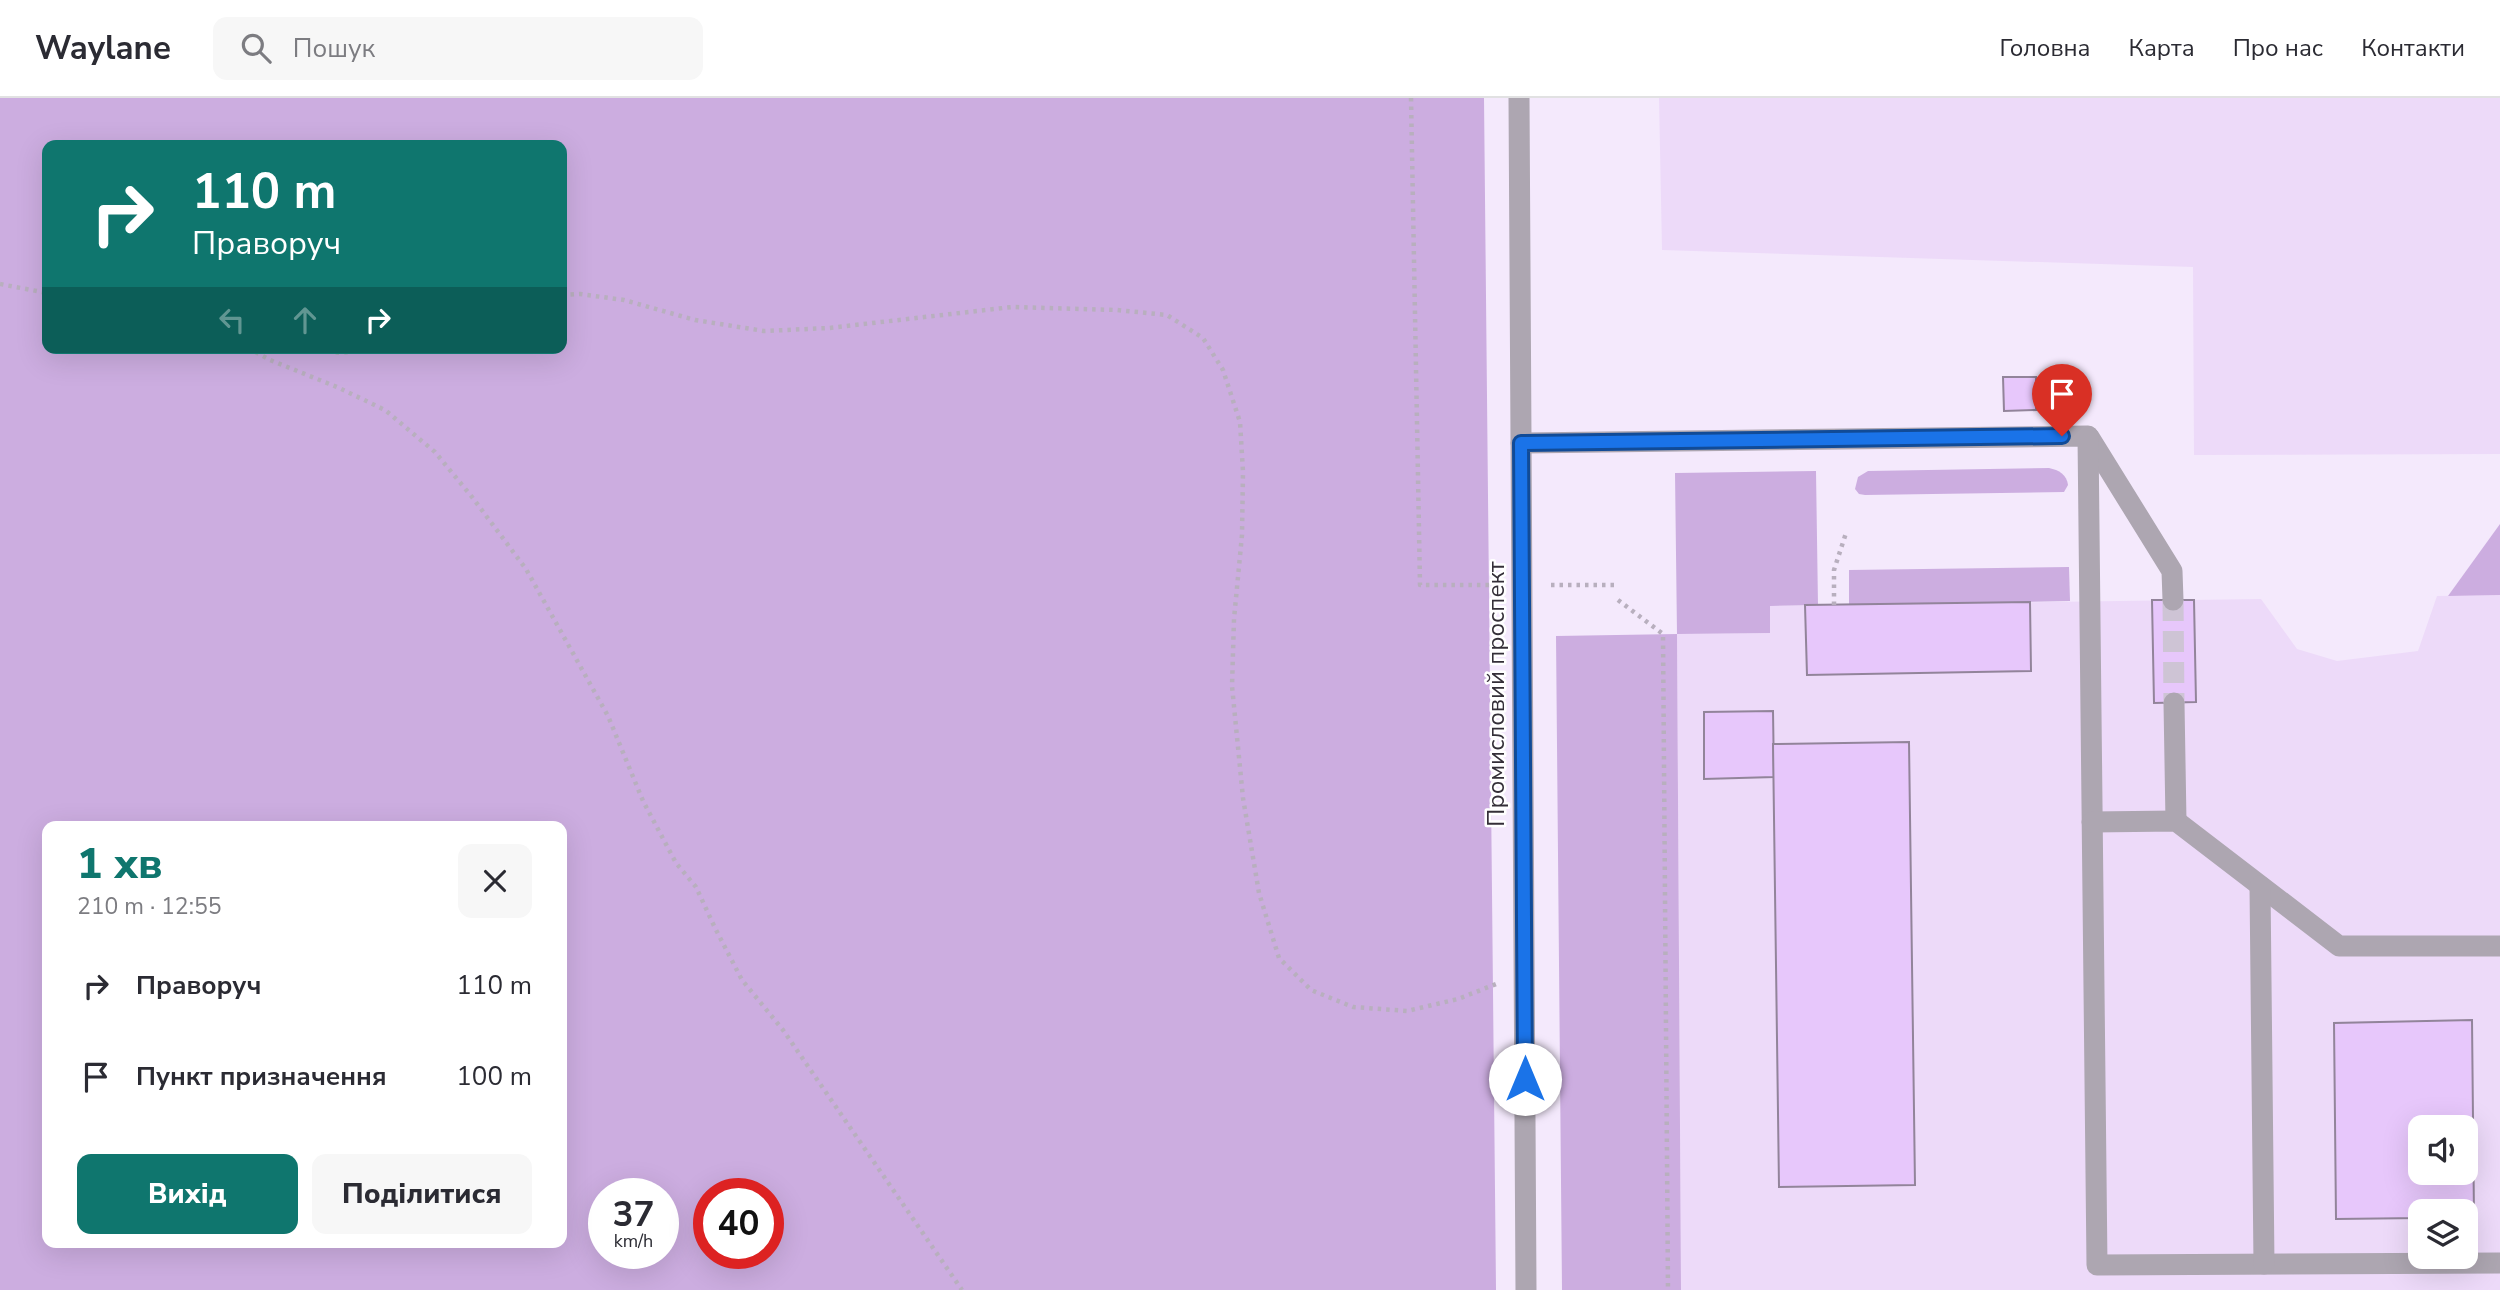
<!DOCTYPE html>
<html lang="uk">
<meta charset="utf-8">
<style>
body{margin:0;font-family:"Nunito Sans",sans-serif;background:#f7f7f7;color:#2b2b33;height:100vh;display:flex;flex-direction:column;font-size:26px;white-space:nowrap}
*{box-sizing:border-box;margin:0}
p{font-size:23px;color:#7c7c81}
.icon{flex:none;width:38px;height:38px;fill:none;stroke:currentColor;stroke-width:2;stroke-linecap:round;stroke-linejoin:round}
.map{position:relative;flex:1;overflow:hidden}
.side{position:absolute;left:42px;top:723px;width:525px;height:427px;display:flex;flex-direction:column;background:#fff;border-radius:14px;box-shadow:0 7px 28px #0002}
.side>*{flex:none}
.guide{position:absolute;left:42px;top:42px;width:525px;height:214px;border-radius:14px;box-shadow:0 7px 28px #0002;background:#0f766e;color:#fff;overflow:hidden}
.buttons{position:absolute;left:2408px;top:1017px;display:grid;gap:14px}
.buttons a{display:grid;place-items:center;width:70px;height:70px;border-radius:14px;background:#fff;box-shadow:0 7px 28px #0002;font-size:35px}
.speed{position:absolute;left:588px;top:1080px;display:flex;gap:14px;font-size:35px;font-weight:700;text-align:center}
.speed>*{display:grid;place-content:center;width:91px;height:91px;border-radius:50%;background:#fff;box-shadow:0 7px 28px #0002;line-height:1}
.speed small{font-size:18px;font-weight:400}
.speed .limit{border:10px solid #d22;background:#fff;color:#111}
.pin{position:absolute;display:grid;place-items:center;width:60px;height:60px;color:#fff;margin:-72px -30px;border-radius:50% 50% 50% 0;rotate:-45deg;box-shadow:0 0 7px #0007}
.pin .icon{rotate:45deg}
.me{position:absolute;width:77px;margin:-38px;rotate:0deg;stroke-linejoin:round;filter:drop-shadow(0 0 5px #0008)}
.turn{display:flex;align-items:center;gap:24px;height:147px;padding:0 35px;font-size:32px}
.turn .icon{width:91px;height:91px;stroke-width:2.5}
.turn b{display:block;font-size:49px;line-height:60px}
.lanes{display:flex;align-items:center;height:66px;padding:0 35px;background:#0003;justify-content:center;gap:35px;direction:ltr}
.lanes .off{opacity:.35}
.round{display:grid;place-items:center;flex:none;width:74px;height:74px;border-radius:14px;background:#f7f7f7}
.headline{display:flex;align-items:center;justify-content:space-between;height:119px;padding:0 35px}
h1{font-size:42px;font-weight:800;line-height:52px;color:#0f766e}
.button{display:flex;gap:14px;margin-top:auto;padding:14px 35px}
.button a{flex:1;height:80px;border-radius:14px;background:#0f766e;color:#fff;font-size:28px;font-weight:800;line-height:80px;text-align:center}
.button a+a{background:#f7f7f7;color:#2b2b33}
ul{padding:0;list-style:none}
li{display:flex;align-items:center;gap:21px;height:91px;padding:0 35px}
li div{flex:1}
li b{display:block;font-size:26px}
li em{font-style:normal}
header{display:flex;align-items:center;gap:42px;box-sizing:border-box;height:98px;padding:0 35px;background:#fff;border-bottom:2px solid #e1e1e2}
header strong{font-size:33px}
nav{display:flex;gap:38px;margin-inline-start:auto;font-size:24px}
.search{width:490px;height:63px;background:#f7f7f7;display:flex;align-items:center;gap:18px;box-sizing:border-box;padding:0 24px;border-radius:14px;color:#7c7c81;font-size:26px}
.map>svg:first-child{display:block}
</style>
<header>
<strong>Waylane</strong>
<div class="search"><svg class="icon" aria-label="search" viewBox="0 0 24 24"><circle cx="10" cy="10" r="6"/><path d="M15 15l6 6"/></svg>Пошук</div>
<nav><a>Головна</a><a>Карта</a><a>Про нас</a><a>Контакти</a></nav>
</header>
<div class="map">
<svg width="2500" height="1192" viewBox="0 0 2500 1192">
<rect width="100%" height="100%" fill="#f4e9fc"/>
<g fill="#eddaf9" fill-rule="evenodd">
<path d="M 1659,0 L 2500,0 L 2500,356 L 2194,357 L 2193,169 L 1662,152 Z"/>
<path d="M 2500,497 L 2500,1192 L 1681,1192 L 1677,536 L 1770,535 L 1770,508 L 2261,501 L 2297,551 L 2337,563 L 2418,553 L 2437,498 ZM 2420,1029 L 2466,1029 L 2466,1074 L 2420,1074 ZM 2420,1113 L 2466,1113 L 2466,1158 L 2420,1158 Z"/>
</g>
<g fill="#ccade0" fill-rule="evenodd">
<path d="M 0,0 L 1484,0 L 1496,1192 L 0,1192 ZM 562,47 L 562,250 L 47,250 L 47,47 ZM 562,728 L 562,1144 L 47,1144 L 47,728 ZM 604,1096 L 663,1096 L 663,1155 L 604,1155 ZM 709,1096 L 768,1096 L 768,1155 L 709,1155 Z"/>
<path d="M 2049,370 C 2059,372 2067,377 2068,387 L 2064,394 L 1865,397 L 1859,396 L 1855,391 L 1858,379 L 1868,373 Z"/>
<path d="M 1816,373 L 1818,507 L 1770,508 L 1770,535 L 1677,536 L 1681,1192 L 1562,1192 L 1556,538 L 1677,536 L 1675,375 Z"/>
<path d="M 2500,426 L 2500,497 L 2448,498 Z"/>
<path d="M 2069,469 L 2070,503 L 1849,507 L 1849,472 Z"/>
</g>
<g fill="#e7c7fb" stroke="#92849a" stroke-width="2" fill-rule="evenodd">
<path d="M 2003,279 L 2036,279 L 2036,312 L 2004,313 Z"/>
<path d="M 2152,502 L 2194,502 L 2196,604 L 2154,605 Z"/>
<path d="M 2030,504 L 2031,573 L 1807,577 L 1805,507 Z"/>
<path d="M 1773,613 L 1774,679 L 1704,681 L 1704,614 Z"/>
<path d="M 1909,644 L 1915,1087 L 1779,1089 L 1773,646 Z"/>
<path d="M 2472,922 L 2474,1119 L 2466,1119 L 2466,1113 L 2420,1113 L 2420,1120 L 2336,1121 L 2334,925 ZM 2420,1029 L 2466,1029 L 2466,1074 L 2420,1074 Z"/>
</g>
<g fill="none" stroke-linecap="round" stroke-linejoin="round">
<path stroke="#cec4d5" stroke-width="21" stroke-dasharray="21 10" stroke-linecap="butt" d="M 2173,502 L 2174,605"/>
<g stroke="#b8afbe" stroke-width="4.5" stroke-dasharray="3.5 5" stroke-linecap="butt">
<path d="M 1411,0 L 1420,487 L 1493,487"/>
<path d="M 0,186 L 47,195"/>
<path d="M 562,197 L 580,196 L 624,202 L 695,222 L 764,233 L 829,230 L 1012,209 L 1117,212 L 1167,217 L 1203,240 L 1223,272 L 1240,324 L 1243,374 L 1242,437 L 1234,521 L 1232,588 L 1243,700 L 1259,795 L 1279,860 L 1311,892 L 1353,909 L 1407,913 L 1458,901 L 1496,886"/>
<path d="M 248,250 L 270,262 L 337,289 L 385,312 L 435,354 L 472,399 L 526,471 L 608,618 L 643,703 L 676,765 L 696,789 L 715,830 L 742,882 L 783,932 L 962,1192"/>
<path d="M 302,250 L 340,255 L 386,250"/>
<path d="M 1551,487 L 1618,487"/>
<path d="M 1618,502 L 1663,536 L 1668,1192"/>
<path d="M 1834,507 L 1834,472 L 1846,435"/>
</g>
<g stroke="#ada6b1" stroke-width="21">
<path d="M 1519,0 L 1526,1192"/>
<path d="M 2089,339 L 2172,473 L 2173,502"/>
<path d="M 1521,345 L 2088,338 L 2097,1167 L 2500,1165"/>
<path d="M 2174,605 L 2176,723"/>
<path d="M 2092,724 L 2176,723 L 2339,848 L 2500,848"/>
<path d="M 2260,788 L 2264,1166"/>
</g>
</g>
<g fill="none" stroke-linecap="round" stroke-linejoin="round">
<g stroke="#114b97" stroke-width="18">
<path id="route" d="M 1525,981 L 1521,345 L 2062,338"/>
</g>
<use href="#route" stroke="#1a73e8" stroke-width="12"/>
</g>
<g text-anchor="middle" stroke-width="5" stroke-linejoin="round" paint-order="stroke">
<g font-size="24" fill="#342f38" stroke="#fff">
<text transform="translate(1496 596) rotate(-90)" y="8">Промисловий проспект</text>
</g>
</g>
</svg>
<div class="buttons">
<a><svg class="icon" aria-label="sound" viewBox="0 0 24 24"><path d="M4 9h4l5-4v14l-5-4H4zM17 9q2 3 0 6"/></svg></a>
<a><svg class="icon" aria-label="layers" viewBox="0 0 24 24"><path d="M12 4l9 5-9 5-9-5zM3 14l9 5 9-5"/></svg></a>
</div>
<div class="speed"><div>37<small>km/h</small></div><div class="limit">40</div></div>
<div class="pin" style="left:2062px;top:338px;background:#d93025"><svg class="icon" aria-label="arrive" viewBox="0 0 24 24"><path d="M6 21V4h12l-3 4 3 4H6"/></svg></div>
<svg class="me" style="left:1525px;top:981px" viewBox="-20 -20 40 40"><circle r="19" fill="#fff"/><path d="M0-13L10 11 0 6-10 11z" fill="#1a73e8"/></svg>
<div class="guide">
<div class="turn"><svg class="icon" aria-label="right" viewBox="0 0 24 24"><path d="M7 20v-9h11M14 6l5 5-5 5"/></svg><div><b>110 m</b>Праворуч</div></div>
<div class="lanes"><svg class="icon off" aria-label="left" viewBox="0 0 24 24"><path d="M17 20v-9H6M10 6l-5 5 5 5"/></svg><svg class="icon off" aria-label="ahead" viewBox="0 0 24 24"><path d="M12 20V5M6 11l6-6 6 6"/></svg><svg class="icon" aria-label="right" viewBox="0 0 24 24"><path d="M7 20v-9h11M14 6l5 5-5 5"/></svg></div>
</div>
<section class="side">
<div class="headline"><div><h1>1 хв</h1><p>210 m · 12:55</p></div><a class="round"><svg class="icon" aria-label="close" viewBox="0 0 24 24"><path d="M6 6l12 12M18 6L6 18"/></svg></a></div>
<ul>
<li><svg class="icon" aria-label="right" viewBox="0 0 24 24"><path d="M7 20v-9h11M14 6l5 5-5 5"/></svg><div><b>Праворуч</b></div><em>110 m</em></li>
<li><svg class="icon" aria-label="arrive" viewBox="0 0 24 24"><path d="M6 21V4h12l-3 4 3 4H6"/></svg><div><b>Пункт призначення</b></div><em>100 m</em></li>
</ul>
<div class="button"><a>Вихід</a><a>Поділитися</a></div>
</section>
</div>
